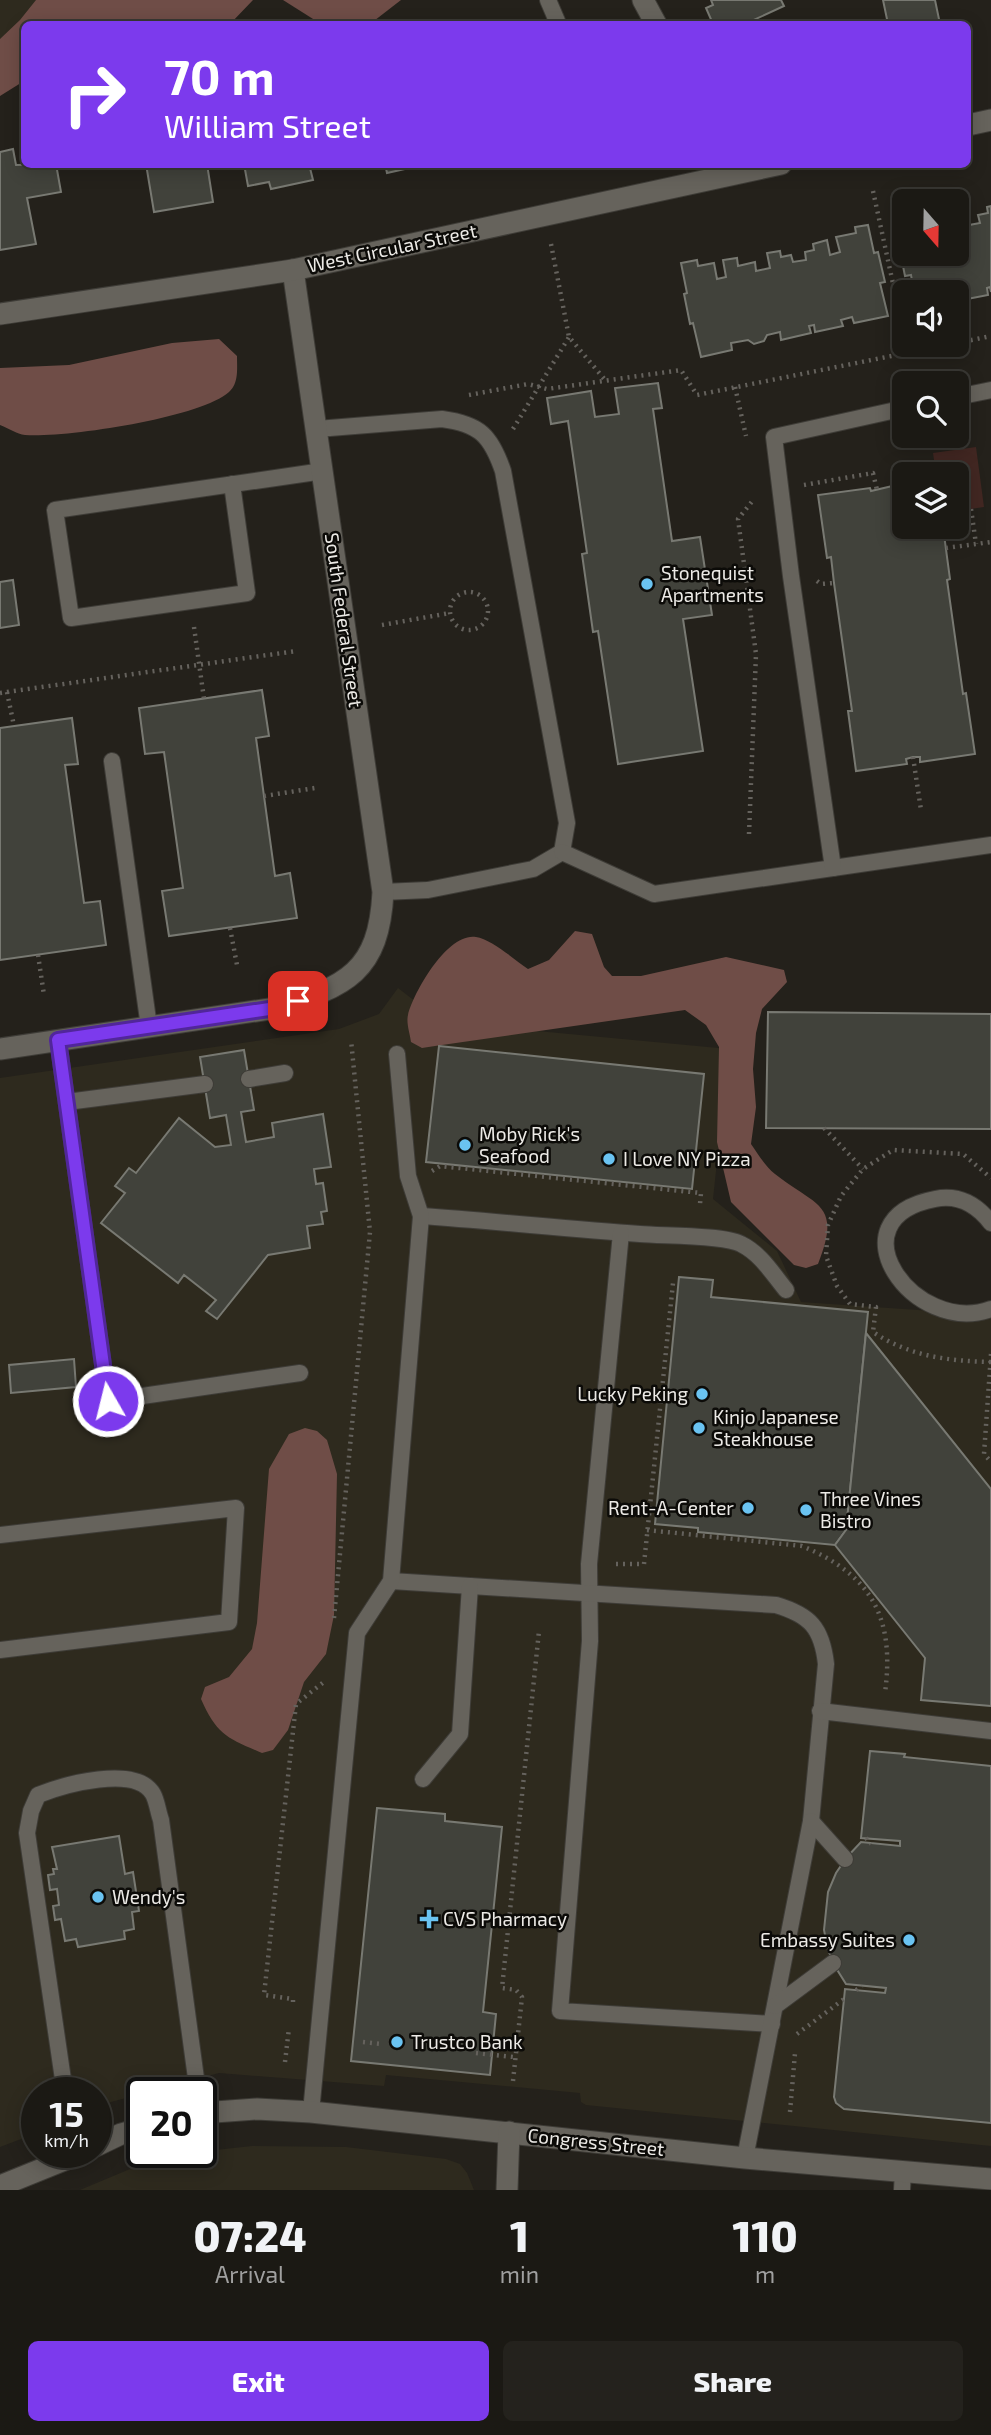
<!DOCTYPE html>
<style>
body{margin:0;font-family:"Exo 2",sans-serif;background:#24221d;color:#f1f3f6;height:100vh;display:flex;flex-direction:column;font-size:26px;white-space:nowrap}
*{box-sizing:border-box;margin:0}
p{font-size:23px;color:#a0a0a0}
.icon{flex:none;width:38px;height:38px;fill:none;stroke:currentColor;stroke-width:2;stroke-linecap:round;stroke-linejoin:round}
.map{position:relative;height:2190px;overflow:hidden}
.side{display:flex;flex-direction:column;background:#1b1914;flex:1}
.side>*{flex:none}
.hud{position:absolute;left:21px;top:21px;width:950px;height:147px;border-radius:10px;box-shadow:0 4px 18px #0003,0 0 0 2px #393834;background:#7c3aed;color:#fff;overflow:hidden}
.needle{width:46px;rotate:160deg}
.tools{position:absolute;left:892px;top:189px;display:grid;gap:14px}
.tools a{display:grid;place-items:center;width:77px;height:77px;border-radius:10px;background:#1b1914;box-shadow:0 4px 18px #0003,0 0 0 2px #393834;font-size:35px}
.speed{position:absolute;left:21px;top:2077px;display:flex;gap:14px;font-size:35px;font-weight:700;text-align:center}
.speed>*{display:grid;place-content:center;width:91px;height:91px;border-radius:50%;background:#1b1914;box-shadow:0 4px 18px #0003,0 0 0 2px #393834;line-height:1}
.speed small{font-size:18px;font-weight:400}
.speed .limit{border:4px solid #111;border-radius:10px;background:#fff;color:#111}
.pin{position:absolute;display:grid;place-items:center;width:60px;height:60px;color:#fff;margin:-30px;border-radius:14px;box-shadow:0 4px 10px #0006}
.me{position:absolute;width:77px;margin:-38px;rotate:352deg;stroke-linejoin:round;filter:drop-shadow(0 0 5px #0008)}
.turn{display:flex;align-items:center;gap:24px;height:147px;padding:0 28px;font-size:32px}
.turn .icon{width:91px;height:91px;stroke-width:2.5}
.turn b{display:block;font-size:49px;line-height:60px}
.eta{display:flex;justify-content:space-evenly;align-items:center;height:119px;text-align:center}
.eta b{font-size:42px;font-weight:800;line-height:49px}
.button{display:flex;gap:14px;margin-top:auto;padding:14px 28px}
.button a{flex:1;height:80px;border-radius:10px;background:#7c3aed;color:#fff;font-size:28px;font-weight:800;line-height:80px;text-align:center}
.button a+a{background:#24221d;color:#f1f3f6}
.map>svg:first-child{display:block}
</style>
<div class="map">
<svg width="991" height="2190" viewBox="0 0 991 2190">
<rect width="100%" height="100%" fill="#24211b"/>
<g fill="#2e2a1e">
<path d="M 0,0 L 105,0 L 24,24 L 0,52 Z"/>
<path d="M 398,988 L 442,1022 L 729,1049 L 713,1199 L 777,1251 L 801,1302 L 991,1315 L 991,2146 L 586,2105 L 581,2102 L 580,2093 L 386,2075 L 384,2086 L 219,2073 L 96,2106 L 96,2093 L 37,2093 L 37,2133 L 0,2147 L 0,1078 L 339,1029 L 379,1014 Z"/>
<path d="M 252,2146 L 346,2147 L 446,2159 L 460,2164 L 467,2173 L 474,2190 L 80,2190 L 161,2156 Z"/>
</g>
<path fill="#422722" d="M 976,447 L 984,507 L 957,511 L 957,474 L 936,474 L 933,453 Z"/>
<g fill="#6f4d47">
<path d="M 36,0 L 253,0 L 230,24 L 24,24 L 24,81 L 0,96 L 0,39 L 20,20 Z"/>
<path d="M 283,0 L 401,0 L 370,24 L 321,24 Z"/>
<path d="M 219,339 L 237,356 C 237,369 239,383 229,392 C 200,418 65,438 25,435 C 17,434 8,428 0,425 L 0,368 L 69,365 L 172,343 Z"/>
<path d="M 575,931 L 592,934 L 604,967 L 612,976 L 641,976 L 726,957 L 784,970 L 787,982 L 762,1009 L 756,1033 L 753,1069 L 756,1107 L 751,1144 C 758,1154 765,1166 775,1174 C 817,1207 842,1203 818,1264 L 806,1268 L 794,1265 L 731,1202 L 717,1142 L 719,1047 L 706,1025 L 685,1010 L 435,1046 L 422,1048 L 411,1042 C 410,1034 406,1023 408,1015 C 414,991 448,932 476,937 C 491,939 515,960 528,969 L 549,960 Z"/>
<path d="M 305,1428 L 317,1431 L 327,1440 L 337,1474 L 334,1615 L 326,1654 L 304,1682 L 288,1730 L 273,1750 L 262,1753 C 227,1738 217,1735 201,1699 L 205,1687 L 229,1677 L 252,1649 L 257,1623 L 269,1469 L 289,1434 Z"/>
</g>
<g fill="#41423b" stroke="#787972" stroke-width="2">
<path d="M 711,0 L 781,0 L 784,6 L 745,24 L 713,24 L 706,8 L 713,5 Z"/>
<path d="M 883,0 L 935,0 L 940,24 L 888,24 Z"/>
<path d="M 13,149 L 16,165 L 56,164 L 61,192 L 27,198 L 36,244 L 0,250 L 0,152 Z"/>
<path d="M 146,164 L 207,164 L 213,202 L 154,212 Z"/>
<path d="M 244,164 L 309,164 L 313,180 L 271,189 L 269,182 L 248,186 Z"/>
<path d="M 385,164 L 427,164 L 387,173 Z"/>
<path d="M 991,206 L 991,292 L 990,287 L 987,288 L 988,295 L 957,301 L 957,292 L 914,292 L 911,275 L 905,276 L 899,246 L 904,245 L 899,221 L 905,220 L 905,254 L 957,254 L 957,220 L 967,217 L 969,225 L 980,223 L 978,215 L 988,213 L 987,207 Z"/>
<path d="M 868,225 L 874,253 L 878,252 L 885,282 L 880,283 L 888,316 L 854,323 L 852,317 L 841,320 L 843,326 L 815,332 L 814,325 L 809,326 L 811,333 L 781,340 L 780,332 L 767,335 L 764,341 L 754,344 L 748,340 L 731,343 L 732,350 L 701,357 L 693,323 L 690,324 L 684,294 L 687,293 L 681,263 L 697,260 L 698,266 L 714,263 L 717,279 L 726,277 L 723,260 L 737,258 L 738,266 L 755,262 L 756,271 L 770,268 L 767,253 L 780,251 L 781,257 L 791,255 L 793,262 L 806,260 L 805,252 L 814,250 L 813,244 L 827,240 L 830,255 L 840,252 L 836,237 L 856,233 L 855,227 Z"/>
<path d="M 658,383 L 662,408 L 653,409 L 672,541 L 700,537 L 712,615 L 683,619 L 703,751 L 618,764 L 598,631 L 593,632 L 582,554 L 587,553 L 568,421 L 551,424 L 547,398 L 591,391 L 595,417 L 619,414 L 615,388 Z"/>
<path d="M 905,483 L 905,527 L 943,527 L 950,579 L 947,580 L 963,694 L 966,693 L 975,754 L 920,762 L 920,757 L 913,757 L 906,759 L 907,764 L 856,771 L 848,711 L 852,711 L 834,583 L 831,557 L 827,558 L 818,495 L 870,488 L 871,491 Z"/>
<path d="M 13,580 L 19,625 L 0,628 L 0,582 Z"/>
<path d="M 262,690 L 269,736 L 256,738 L 275,876 L 290,873 L 297,918 L 169,936 L 162,891 L 183,888 L 164,752 L 145,754 L 139,708 Z"/>
<path d="M 72,718 L 78,764 L 65,765 L 84,903 L 100,901 L 106,945 L 0,960 L 0,728 Z"/>
<path d="M 768,1012 L 991,1014 L 991,1129 L 766,1128 Z"/>
<path d="M 439,1046 L 704,1074 L 692,1189 L 426,1162 Z"/>
<path d="M 244,1050 L 254,1110 L 241,1112 L 246,1142 L 274,1137 L 272,1123 L 323,1114 L 331,1167 L 314,1169 L 316,1184 L 323,1183 L 327,1211 L 321,1212 L 323,1224 L 307,1226 L 310,1248 L 268,1255 L 217,1319 L 206,1311 L 216,1300 L 184,1275 L 178,1283 L 101,1223 L 125,1193 L 115,1186 L 129,1168 L 136,1173 L 179,1118 L 215,1147 L 231,1145 L 226,1115 L 210,1118 L 200,1057 Z"/>
<path d="M 679,1277 L 713,1280 L 711,1297 L 868,1312 L 846,1530 L 835,1545 L 698,1532 L 698,1528 L 655,1524 Z"/>
<path d="M 866,1333 L 991,1489 L 991,1706 L 921,1700 L 925,1658 L 835,1545 L 846,1530 Z"/>
<path d="M 74,1359 L 76,1387 L 11,1393 L 9,1365 Z"/>
<path d="M 870,1751 L 905,1754 L 904,1757 L 991,1766 L 991,2123 L 844,2109 L 836,2103 L 834,2097 L 845,1989 L 885,1993 L 886,1988 L 846,1984 L 836,1968 L 828,1950 L 824,1930 L 828,1892 L 836,1873 L 847,1857 L 861,1842 L 900,1846 L 900,1841 L 861,1838 Z"/>
<path d="M 377,1808 L 445,1814 L 445,1821 L 502,1827 L 483,2012 L 496,2014 L 490,2075 L 351,2061 Z"/>
<path d="M 119,1836 L 125,1874 L 133,1872 L 139,1911 L 132,1912 L 134,1929 L 124,1931 L 125,1939 L 78,1947 L 76,1939 L 65,1941 L 61,1919 L 55,1920 L 53,1906 L 59,1905 L 57,1889 L 50,1890 L 48,1875 L 54,1874 L 53,1869 L 57,1869 L 52,1847 Z"/>
</g>
<g fill="none" stroke-linecap="round" stroke-linejoin="round">
<g stroke="#3e3c37" stroke-width="18">
<g id="service">
<path d="M 548,0 L 557,21"/>
<path d="M 957,397 L 991,390"/>
<path d="M 317,429 L 442,419 C 480,424 491,436 503,471 L 567,823 L 562,852 L 533,869 L 428,890 L 383,892"/>
<path d="M 232,484 L 247,593 L 71,618 L 55,510 L 323,471"/>
<path d="M 112,761 L 149,1027"/>
<path d="M 562,852 L 654,894 L 991,845"/>
<path d="M 833,868 L 791,576 L 774,437 L 905,408"/>
<path d="M 58,1040 L 108,1401 L 300,1373"/>
<path d="M 249,1079 L 285,1073"/>
<path d="M 67,1102 L 205,1084"/>
<path d="M 421,1216 C 494,1221 567,1229 640,1234 C 663,1236 724,1235 741,1244 C 761,1254 772,1273 786,1290"/>
<path d="M 991,1223 C 977,1205 959,1194 935,1199 C 830,1219 914,1337 991,1309"/>
<path d="M 621,1233 L 589,1564 L 590,1641 L 560,2011 L 772,2024"/>
<path d="M 0,1535 L 236,1508 L 229,1622 L 0,1650"/>
<path d="M 391,1581 L 776,1605 C 810,1615 822,1628 826,1664 L 811,1821 L 745,2158"/>
<path d="M 820,1711 L 991,1731"/>
<path d="M 423,1779 L 460,1734 L 470,1586"/>
<path d="M 811,1821 L 845,1859"/>
<path d="M 775,2006 L 833,1963"/>
<path d="M 65,2093 L 27,1833 L 31,1811 L 38,1795 C 63,1785 136,1764 153,1794 C 157,1801 158,1812 161,1820 L 198,2093"/>
<path d="M 311,2112 L 357,1633 L 391,1581 L 421,1216 L 408,1176 L 397,1054"/>
<path d="M 902,2190 L 903,2171"/>
</g>
</g>
<g stroke="#3e3c37" stroke-width="23">
<g id="minor">
<path d="M 643,0 L 656,24"/>
<path d="M 0,1049 L 276,1008 C 347,986 379,972 383,892 L 293,270"/>
</g>
</g>
<g stroke="#3e3c37" stroke-width="23">
<g id="tertiary">
<path d="M 968,125 L 991,120"/>
<path d="M 0,314 L 293,270 L 781,164"/>
<path d="M 201,2113 L 257,2109 L 311,2112 L 745,2158 L 991,2179"/>
<path d="M 96,2146 L 121,2134 L 142,2128"/>
<path d="M 0,2186 L 84,2152"/>
<path d="M 507,2190 L 509,2132"/>
</g>
</g>
<g stroke="#65625d" stroke-width="4.5" stroke-dasharray="2 5" stroke-linecap="butt">
<path d="M 873,191 L 905,339"/>
<path d="M 551,244 L 569,337 L 606,381"/>
<path d="M 957,343 L 991,336"/>
<path d="M 906,345 L 909,358"/>
<path d="M 735,387 L 746,436"/>
<path d="M 469,395 L 528,384 L 547,389 L 681,370 L 697,395 L 946,345"/>
<path d="M 513,429 L 569,337"/>
<path d="M 804,485 L 873,473 L 877,490"/>
<path d="M 971,509 L 976,544"/>
<path d="M 946,548 L 991,542"/>
<path d="M 817,581 L 821,584 L 834,583"/>
<circle cx="469" cy="611" r="19"/>
<path d="M 382,625 L 450,613"/>
<path d="M 194,627 L 204,699"/>
<path d="M 7,692 L 14,726"/>
<path d="M 0,693 L 296,651"/>
<path d="M 913,757 L 921,810"/>
<path d="M 264,796 L 315,788"/>
<path d="M 749,834 L 756,654 L 738,519 L 754,499"/>
<path d="M 230,928 L 237,965"/>
<path d="M 38,955 L 44,995"/>
<path d="M 824,1128 L 863,1169"/>
<path d="M 432,1171 L 440,1166 L 701,1193 L 700,1204"/>
<path d="M 991,1354 L 984,1454 L 991,1462"/>
<path d="M 991,1362 C 947,1361 909,1356 873,1332 L 876,1307 L 850,1304 L 837,1286 L 826,1256 L 828,1225 L 841,1196 L 863,1169 L 893,1150 L 963,1154 L 991,1178"/>
<path d="M 647,1530 L 802,1546 C 872,1575 895,1618 885,1693"/>
<path d="M 616,1564 L 644,1564 L 673,1283"/>
<path d="M 334,1618 L 370,1232 L 351,1040"/>
<path d="M 866,1838 L 871,1844"/>
<path d="M 856,1990 L 862,1986"/>
<path d="M 293,2002 L 293,1999 L 264,1995 L 296,1704 L 325,1681"/>
<path d="M 797,2034 L 844,1999"/>
<path d="M 363,2042 L 382,2044"/>
<path d="M 476,2053 L 514,2057"/>
<path d="M 285,2062 L 289,2028"/>
<path d="M 513,2081 L 522,1997 L 516,1990 L 502,1988 L 539,1631"/>
<path d="M 790,2112 L 795,2053"/>
</g>
<use href="#service" stroke="#66635c" stroke-width="16"/>
<use href="#minor" stroke="#66635c" stroke-width="21"/>
<use href="#tertiary" stroke="#66635c" stroke-width="21"/>
</g>
<g fill="none" stroke-linecap="round" stroke-linejoin="round">
<g stroke="#51269a" stroke-width="18">
<path id="route" d="M 108,1401 L 58,1040 L 276,1008 L 298,1001"/>
</g>
<use href="#route" stroke="#7c3aed" stroke-width="12"/>
</g>
<g fill="#6ac3f1" stroke="#0c0b08" stroke-width="2.5">
<circle cx="647" cy="584" r="7"/>
<circle cx="465" cy="1145" r="7"/>
<circle cx="609" cy="1159" r="7"/>
<circle cx="702" cy="1394" r="7"/>
<circle cx="699" cy="1428" r="7"/>
<circle cx="748" cy="1508" r="7"/>
<circle cx="806" cy="1510" r="7"/>
<circle cx="98" cy="1897" r="7"/>
<path d="M425.5 1908.5h7v7h7v7h-7v7h-7v-7h-7v-7h7z"/>
<circle cx="909" cy="1940" r="7"/>
<circle cx="397" cy="2042" r="7"/>
</g>
<g text-anchor="middle" stroke-width="5" stroke-linejoin="round" paint-order="stroke">
<g font-size="19" fill="#eceae6" stroke="#0c0b08">
<text transform="translate(392 248) rotate(-12)" y="7">West Circular Street</text>
<text transform="translate(344 620) rotate(82)" y="7">South Federal Street</text>
<text transform="translate(596 2142) rotate(6)" y="7">Congress Street</text>
</g>
<g font-size="19" fill="#eceae6" stroke="#0c0b08" text-anchor="start">
<text x="661" y="580">Stonequist<tspan x="661" dy="22">Apartments</tspan></text>
<text x="479" y="1141">Moby Rick's<tspan x="479" dy="22">Seafood</tspan></text>
<text x="623" y="1166">I Love NY Pizza</text>
<text x="688" y="1401" text-anchor="end">Lucky Peking</text>
<text x="713" y="1424">Kinjo Japanese<tspan x="713" dy="22">Steakhouse</tspan></text>
<text x="820" y="1506">Three Vines<tspan x="820" dy="22">Bistro</tspan></text>
<text x="734" y="1515" text-anchor="end">Rent-A-Center</text>
<text x="112" y="1904">Wendy's</text>
<text x="443" y="1926">CVS Pharmacy</text>
<text x="895" y="1947" text-anchor="end">Embassy Suites</text>
<text x="411" y="2049">Trustco Bank</text>
</g>
</g>
</svg>
<div class="tools">
<a><svg class="needle" viewBox="-14 -14 28 28"><path d="M0-13l5 13h-10z" fill="#e53935"/><path d="M0 13l5-13h-10z" fill="#a0a0a0"/></svg></a>
<a><svg class="icon" aria-label="sound" viewBox="0 0 24 24"><path d="M4 9h4l5-4v14l-5-4H4zM17 9q2 3 0 6"/></svg></a>
<a><svg class="icon" aria-label="search" viewBox="0 0 24 24"><circle cx="10" cy="10" r="6"/><path d="M15 15l6 6"/></svg></a>
<a><svg class="icon" aria-label="layers" viewBox="0 0 24 24"><path d="M12 4l9 5-9 5-9-5zM3 14l9 5 9-5"/></svg></a>
</div>
<div class="speed"><div>15<small>km/h</small></div><div class="limit">20</div></div>
<div class="pin" style="left:298px;top:1001px;background:#d93025"><svg class="icon" aria-label="arrive" viewBox="0 0 24 24"><path d="M6 21V4h12l-3 4 3 4H6"/></svg></div>
<svg class="me" style="left:108px;top:1401px" viewBox="-20 -20 40 40"><circle r="17" fill="#7c3aed" stroke="#fff" stroke-width="3"/><path d="M0-11L8 9 0 5-8 9z" fill="#fff"/></svg>
<div class="hud">
<div class="turn"><svg class="icon" aria-label="right" viewBox="0 0 24 24"><path d="M7 20v-9h11M14 6l5 5-5 5"/></svg><div><b>70 m</b>William Street</div></div>
</div>
</div>
<section class="side">
<div class="eta">
<div><b>07:24</b><p>Arrival</p></div>
<div><b>1</b><p>min</p></div>
<div><b>110</b><p>m</p></div>
</div>
<div class="button"><a>Exit</a><a>Share</a></div>
</section>
